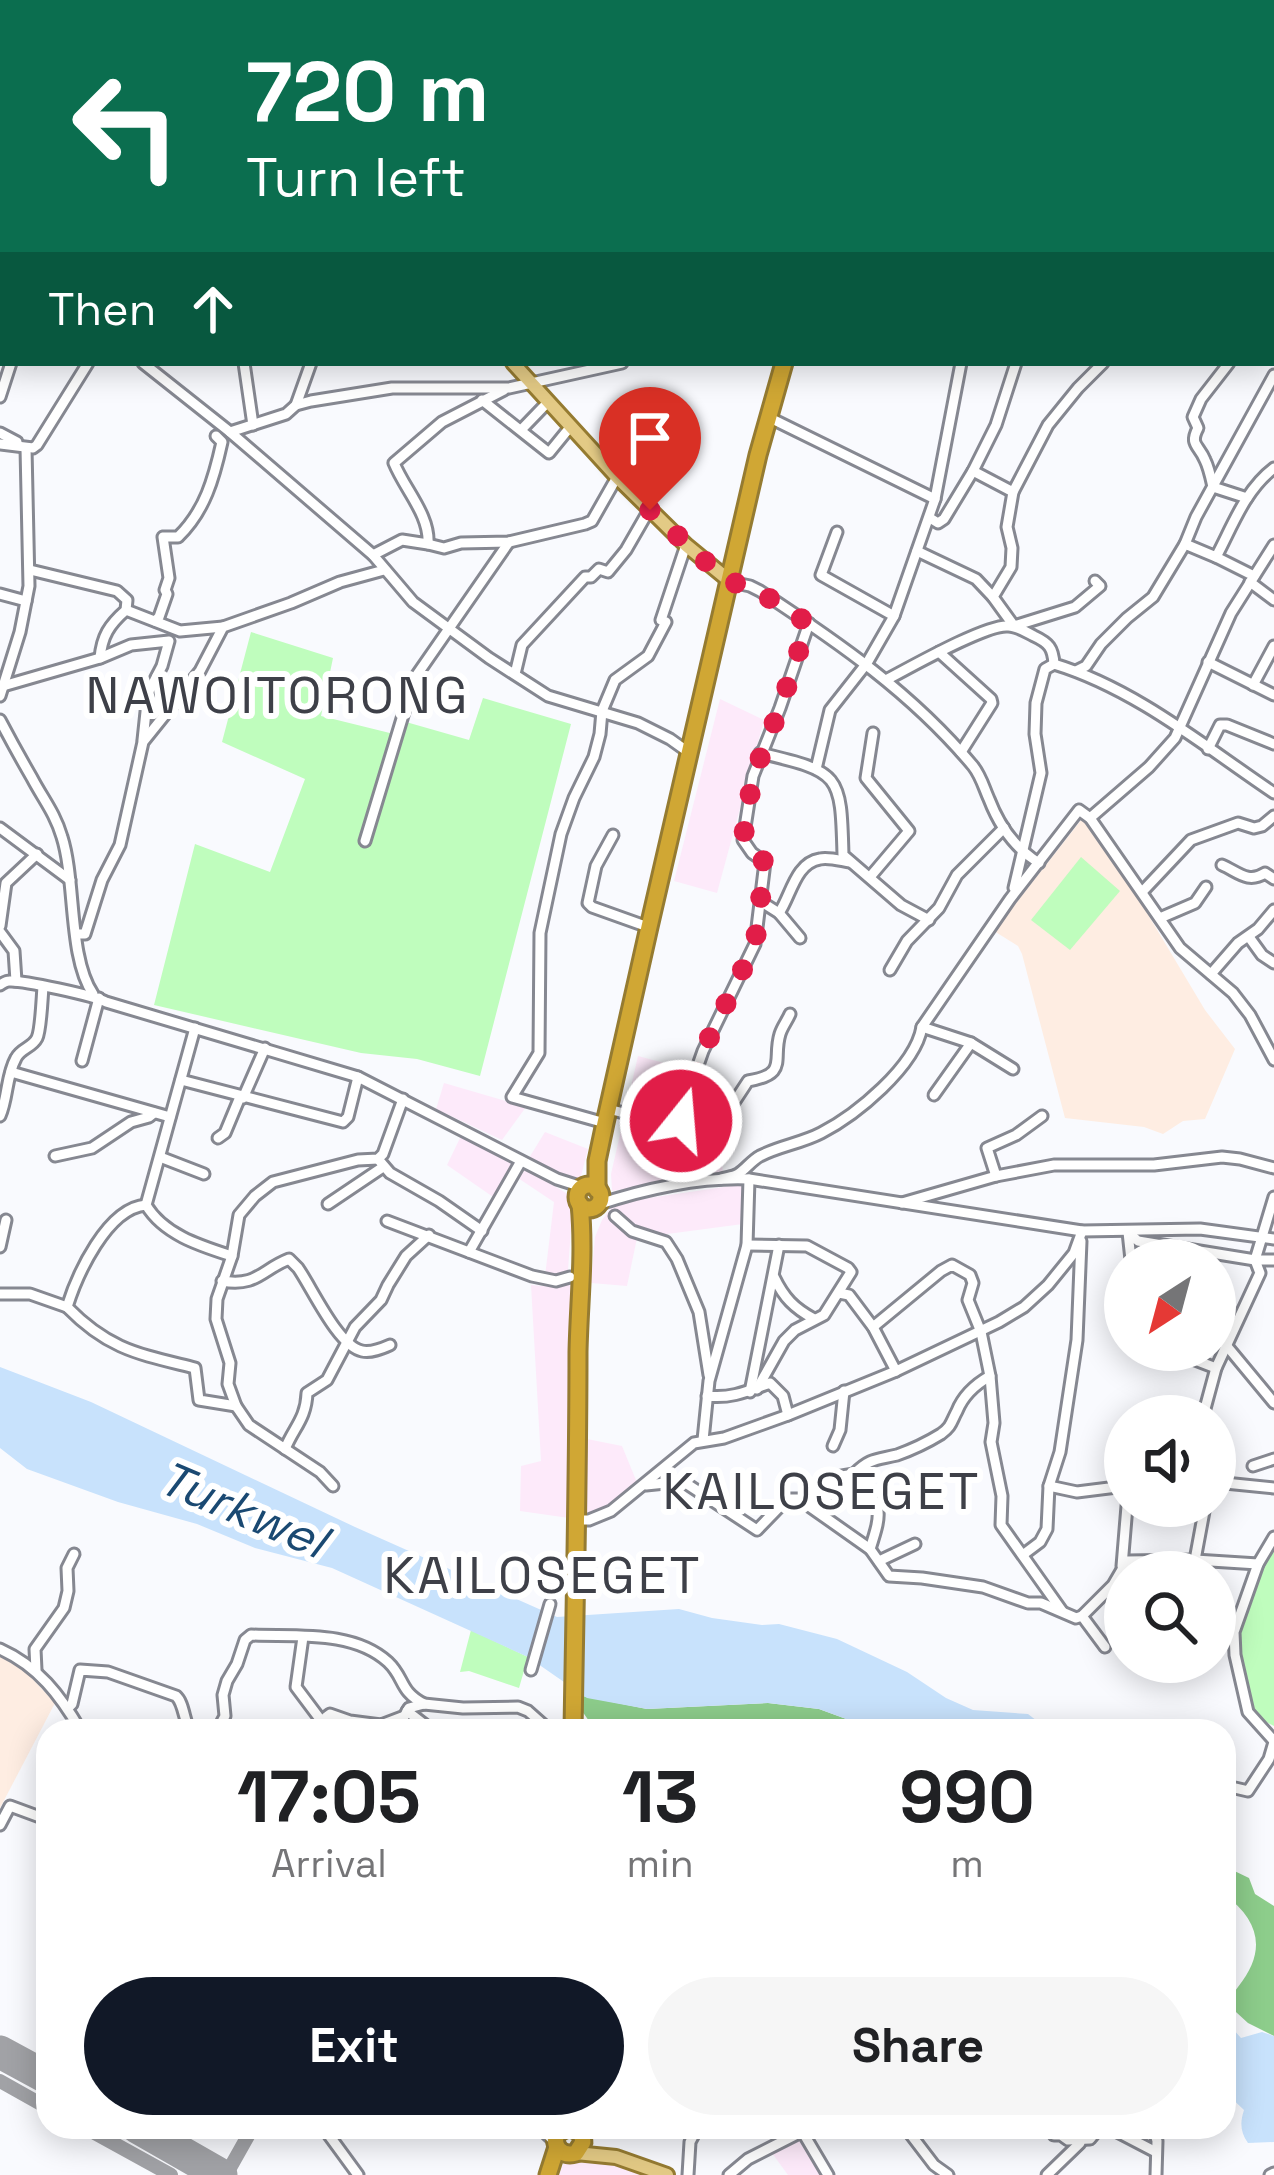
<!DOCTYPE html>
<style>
body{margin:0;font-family:"Space Grotesk",sans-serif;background:#f6f6f6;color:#202124;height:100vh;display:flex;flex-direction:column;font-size:45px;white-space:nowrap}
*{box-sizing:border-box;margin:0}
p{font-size:39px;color:#757577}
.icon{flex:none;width:66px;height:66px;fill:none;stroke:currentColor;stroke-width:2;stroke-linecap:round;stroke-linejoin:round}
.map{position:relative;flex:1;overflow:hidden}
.details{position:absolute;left:36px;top:1719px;width:1200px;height:420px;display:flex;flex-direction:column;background:#fff;border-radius:36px;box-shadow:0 6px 30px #0003}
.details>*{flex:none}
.banner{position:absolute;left:0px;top:0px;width:1275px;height:366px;box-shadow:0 6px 30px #0003;background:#0b6e4f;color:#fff;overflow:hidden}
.needle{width:78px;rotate:216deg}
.fabs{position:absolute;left:1104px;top:1239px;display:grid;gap:24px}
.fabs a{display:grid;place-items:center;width:132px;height:132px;border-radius:50%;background:#fff;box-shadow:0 6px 30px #0003;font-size:60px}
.pin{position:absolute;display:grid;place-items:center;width:102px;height:102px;color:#fff;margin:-123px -51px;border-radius:50% 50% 50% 0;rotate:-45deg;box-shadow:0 0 12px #0007}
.pin .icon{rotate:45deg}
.me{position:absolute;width:132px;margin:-66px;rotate:17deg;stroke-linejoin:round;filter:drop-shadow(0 0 9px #0008)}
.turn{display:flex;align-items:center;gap:42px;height:252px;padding:0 48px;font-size:54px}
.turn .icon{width:156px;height:156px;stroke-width:2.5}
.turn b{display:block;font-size:84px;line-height:102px}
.then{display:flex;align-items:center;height:114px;padding:0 48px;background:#0003;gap:24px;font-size:45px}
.eta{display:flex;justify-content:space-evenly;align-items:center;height:204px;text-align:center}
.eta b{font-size:72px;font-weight:700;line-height:84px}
.button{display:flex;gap:24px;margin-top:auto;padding:24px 48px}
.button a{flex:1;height:138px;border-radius:72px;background:#111827;color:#fff;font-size:48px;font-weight:700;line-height:138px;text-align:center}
.button a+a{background:#f6f6f6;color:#202124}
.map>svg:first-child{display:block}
</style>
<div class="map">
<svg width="1274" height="2175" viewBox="0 0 1274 2175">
<rect width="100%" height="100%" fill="#f9fafe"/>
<g fill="#fdeafa">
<path d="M 720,699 L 764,720 L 717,893 L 674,881 Z"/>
<path d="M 638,1056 L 694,1071 L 682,1101 L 677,1132 L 718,1127 L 723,1173 L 612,1191 L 611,1174 Z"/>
<path d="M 444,1083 L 526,1107 L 502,1140 L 436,1109 Z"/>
<path d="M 545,1132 L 588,1149 L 581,1176 L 574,1182 L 529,1158 Z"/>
<path d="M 461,1136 L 515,1166 L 496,1199 L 447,1165 Z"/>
<path d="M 521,1166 L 571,1196 L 573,1202 L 568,1270 L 558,1279 L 545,1276 L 554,1202 L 515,1176 Z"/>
<path d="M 744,1184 L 743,1224 L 637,1238 L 627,1286 L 591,1283 L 595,1237 L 602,1220 L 615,1203 Z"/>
<path d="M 554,1283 L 574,1284 L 569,1518 L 520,1511 L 521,1466 L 541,1461 L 531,1285 L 553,1287 Z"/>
<path d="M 582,1438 L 622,1446 L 638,1485 L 602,1514 L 579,1517 Z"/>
<path d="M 800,2136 L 825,2175 L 788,2175 L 772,2153 Z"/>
<path d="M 582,2151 L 648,2175 L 559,2175 L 568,2152 Z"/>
</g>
<g fill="#feede2">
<path d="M 0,0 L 163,0 L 166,3 L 3,3 L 3,105 L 0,103 Z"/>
<path d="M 1082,819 L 1144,908 L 1205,1010 L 1235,1049 L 1205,1119 L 1183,1121 L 1163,1134 L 1144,1127 L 1065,1118 L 1022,954 L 1018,946 L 994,931 Z"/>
<path d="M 0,1656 L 27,1673 L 55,1703 L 0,1808 Z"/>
</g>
<g fill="#bffdbd">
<path d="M 251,632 L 333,658 L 321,716 L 402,736 L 406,722 L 469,740 L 483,698 L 571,724 L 480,1076 L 417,1059 L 361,1053 L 154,1005 L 195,844 L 270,872 L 305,779 L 222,742 Z"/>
<path d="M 1081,857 L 1120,891 L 1070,950 L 1031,920 Z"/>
<path d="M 1274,1549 L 1274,1726 C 1268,1723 1262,1720 1258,1715 C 1246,1701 1237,1648 1239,1630 C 1242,1608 1261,1566 1274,1549 Z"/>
<path d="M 471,1630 L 528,1657 L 519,1688 L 469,1671 L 460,1672 Z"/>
</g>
<g fill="#8dcd8b">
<path d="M 582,1696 L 647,1709 L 768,1703 L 819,1709 L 849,1720 L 915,1731 L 596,1731 L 582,1711 Z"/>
<path d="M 1224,1866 L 1249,1878 L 1255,1894 L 1274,1906 L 1274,2036 L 1248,2023 L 1225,2002 C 1229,1997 1234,1993 1238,1987 C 1267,1951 1260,1921 1224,1894 Z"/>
</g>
<g fill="#c8e2fc">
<path d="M 0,1367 L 91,1402 L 355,1527 L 557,1617 L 679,1609 L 712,1618 L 762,1625 L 779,1624 L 837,1639 L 907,1672 L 946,1698 L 973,1710 L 1028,1714 L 1050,1731 L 915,1731 L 849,1720 L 819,1709 L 768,1703 L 647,1709 L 587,1698 L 528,1657 L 332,1568 L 255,1548 L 197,1524 L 118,1502 L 27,1469 L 0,1448 Z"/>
<path d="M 1224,2019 L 1241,2038 L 1262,2032 L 1274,2036 L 1274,2142 L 1248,2143 C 1240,2132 1240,2122 1244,2110 L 1224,2091 Z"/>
</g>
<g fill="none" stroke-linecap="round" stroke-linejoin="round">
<g stroke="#a1a2a6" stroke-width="14">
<path d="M 0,2081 L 48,2108"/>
<path d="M 84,2127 L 171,2175"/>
<path d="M 169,2144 L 178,2127"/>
<path d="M 226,2175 L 253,2127"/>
</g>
<g stroke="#a1a2a6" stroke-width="33">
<path d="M 0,2052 L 48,2078"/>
<path d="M 137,2127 L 221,2175"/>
</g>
<g stroke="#868891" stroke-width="15">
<g id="minor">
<path d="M 423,0 L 423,3"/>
<path d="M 584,0 L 589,3"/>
<path d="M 818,0 L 824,3"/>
<path d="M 977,0 L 988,3"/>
<path d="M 1046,0 L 1050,3"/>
<path d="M 526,3 L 533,0"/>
<path d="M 636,3 L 638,0"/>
<path d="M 1101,3 L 1103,0"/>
<path d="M 1177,3 L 1177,0"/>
<path d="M 1272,149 L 1274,147"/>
<path d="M 0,174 L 3,175"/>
<path d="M 1272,231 L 1274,234"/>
<path d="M 0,258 L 3,259"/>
<path d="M 0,293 L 3,288"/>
<path d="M 1272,322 L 1274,320"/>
<path d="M 143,363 L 230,432 L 286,414 L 296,405 L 311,401 L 392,388 L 509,388 L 622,363"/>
<path d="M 244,363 L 253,425"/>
<path d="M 1229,363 L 1201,399 L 1193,417 L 1198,428 C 1189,445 1199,445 1205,460 C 1209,468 1211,478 1213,487 L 1247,498"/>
<path d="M 0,397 L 11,363"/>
<path d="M 482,400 L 549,453 L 571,426"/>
<path d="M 296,405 L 311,363"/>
<path d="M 768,417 L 935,499"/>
<path d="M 521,430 L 548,402"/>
<path d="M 230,432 L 373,555 L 413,602 L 489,658 L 548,696 L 638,723 L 670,739 L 691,754"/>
<path d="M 0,433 L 17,442"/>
<path d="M 0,444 L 33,448 L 37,445 L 88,363"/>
<path d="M 973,471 L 1013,492 L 1048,425 L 1078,388 L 1103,363"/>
<path d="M 1013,492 L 1007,527 L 1012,548 L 1011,567 L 993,597 L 1014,626 L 1075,607 L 1100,586 L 1095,581"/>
<path d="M 930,518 L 938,523 L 944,519 L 973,471 L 996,425 L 1016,363"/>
<path d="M 428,544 L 444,548 L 461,543 L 509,542 L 585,524 L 592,521 L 617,477"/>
<path d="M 1185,544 L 1196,517 L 1274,375"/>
<path d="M 917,551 L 976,579 L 993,597"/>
<path d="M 373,555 L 402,540 L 428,544 C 430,515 405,490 394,463 L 442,422 L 504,390"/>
<path d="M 1216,557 L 1254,576"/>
<path d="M 30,570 L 117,591 L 127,600 L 126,610 C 109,625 102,636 100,658"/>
<path d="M 731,582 L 750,586 L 760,591 C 838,642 912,693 973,766 C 981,776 984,788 989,799 C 999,825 1016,849 1039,863"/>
<path d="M 1250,582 L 1274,600"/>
<path d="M 0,594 L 26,601"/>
<path d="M 126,610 L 180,631 L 223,627"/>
<path d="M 894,616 L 935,499 L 961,363"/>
<path d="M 155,621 L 159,617 L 167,594 L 165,590 L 169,578 L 163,537 L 178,537 C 205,511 214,478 222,442 L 216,436"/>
<path d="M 939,652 L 991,699 L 992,703 L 961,752"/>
<path d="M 1208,662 L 1274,695"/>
<path d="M 1076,671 L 1086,666 L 1101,644 L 1127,618 L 1153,597 L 1185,544 L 1216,557 C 1233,525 1245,490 1274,468"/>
<path d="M 515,674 L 522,645 L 585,577 L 591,577 L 599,569 L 608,572 L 626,550 L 649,510"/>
<path d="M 886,680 C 909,668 986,624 1008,626 C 1017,626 1026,632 1034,636 C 1049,643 1053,648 1054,664 C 1136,689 1204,746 1274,793"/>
<path d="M 1253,685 L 1274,646"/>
<path d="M 3,686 L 100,658 L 131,645 L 169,641 L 162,666 L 148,693 L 143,740"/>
<path d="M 0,696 L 20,632 L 29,586 L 26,448"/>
<path d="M 0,720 C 10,739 21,759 32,778 C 43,799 55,813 62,837 C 76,881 68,957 93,994"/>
<path d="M 1208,749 L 1220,725 L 1227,725 L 1274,744"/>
<path d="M 760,753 C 840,772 841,773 843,855 L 901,905 L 929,920"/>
<path d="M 816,769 L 830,710 L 867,663 L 894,616 L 821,575 L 837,532"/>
<path d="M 1090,818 L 1149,767 L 1175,738 L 1231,613 L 1274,545"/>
<path d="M 0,828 L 70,880"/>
<path d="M 613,835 L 596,866 L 588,903 L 592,907 L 648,927"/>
<path d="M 365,841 L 414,679 L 509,542"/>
<path d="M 1222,865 C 1238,872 1248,884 1265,873 L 1274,879"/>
<path d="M 870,877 L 909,831 L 866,778 L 873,733"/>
<path d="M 1014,888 L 1041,773 L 1035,734 L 1036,703 L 1045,669 L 1054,664"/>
<path d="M 1143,891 L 1191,840 L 1238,823 L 1254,828 L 1262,826 L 1274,816"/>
<path d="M 760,901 L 779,913 L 800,938"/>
<path d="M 779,913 C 791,896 795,863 820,859 C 829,857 842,861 850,862"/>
<path d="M 1160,918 L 1195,903 L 1206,887"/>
<path d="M 0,926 L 6,883 L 37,854"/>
<path d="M 0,932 L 14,951 L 16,981"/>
<path d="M 77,934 L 85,934 L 102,880 L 120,845 L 143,742 L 200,671 L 223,627 L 291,603 L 340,582 L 384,570"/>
<path d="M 1249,937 L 1262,955 L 1274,963"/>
<path d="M 890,970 L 907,941 L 939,908 L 957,875 L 1004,828"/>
<path d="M 1211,974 L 1238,943 L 1258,929 L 1274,910"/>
<path d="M 0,985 C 3,983 6,981 9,981 C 22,980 96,996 106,1002 L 358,1077 L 557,1179 L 582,1187"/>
<path d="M 922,1027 L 971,1043 L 1013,1069"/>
<path d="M 195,1028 L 146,1205 C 164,1235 201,1246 232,1256"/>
<path d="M 82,1061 L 99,998"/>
<path d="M 11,1072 L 170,1117"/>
<path d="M 181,1080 L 343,1122 L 348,1117 L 358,1077"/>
<path d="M 934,1095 L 971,1043"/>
<path d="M 243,1098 L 265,1048"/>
<path d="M 608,1109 L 692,1130 L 704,1128 L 718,1121 L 729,1110 L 748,1081 C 789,1074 772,1060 780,1034 C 782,1027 787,1021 790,1014"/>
<path d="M 0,1116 C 8,1098 6,1076 16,1058 C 21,1048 32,1048 37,1038 C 41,1030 42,998 43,987"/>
<path d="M 605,1123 L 512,1097 L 539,1053 L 540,933 L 561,834 L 574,798 L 594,757 L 600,734 L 602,711 L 615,680 L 648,656 L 666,622 L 661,620 L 686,545"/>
<path d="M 681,1127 L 684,1105 L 703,1051 L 755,944 L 765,862 L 752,853 L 743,840 L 753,776 L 780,708 L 809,623"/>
<path d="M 218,1138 L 225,1133 L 240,1097"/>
<path d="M 55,1156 L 92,1148 L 131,1122 L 149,1117 L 154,1113"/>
<path d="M 160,1157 L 204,1174"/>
<path d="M 378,1159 L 390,1173 L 439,1201 L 482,1231"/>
<path d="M 996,1176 L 987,1148 L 1016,1135 L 1042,1116"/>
<path d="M 721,1179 C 727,1177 733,1177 738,1174 C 746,1169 751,1161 760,1156 C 779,1146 802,1143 821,1133 C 856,1115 915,1067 922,1027 L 1010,899 L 1079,810 L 1090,818 L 1180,948 L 1233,993 L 1250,1015 L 1274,1060"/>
<path d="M 902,1203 L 996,1176 L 1054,1165 L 1154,1165 L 1222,1157 L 1240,1159 L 1274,1168"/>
<path d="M 328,1204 L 383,1167"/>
<path d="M 146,1205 C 107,1208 77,1275 67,1307 C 109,1350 139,1354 195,1368 L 199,1400 L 236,1406"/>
<path d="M 597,1205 C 644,1189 700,1177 749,1179 L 1082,1231 L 1200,1229 L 1274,1239"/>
<path d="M 615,1216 L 632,1231 L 666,1242 L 677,1259 L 699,1312 L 709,1375"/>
<path d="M 387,1221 L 532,1276 L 556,1281 L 570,1277"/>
<path d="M 747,1245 L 807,1246 L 848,1268 L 851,1272 L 824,1315 L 795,1330 L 784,1341 L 757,1389"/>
<path d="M 0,1247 L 6,1220"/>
<path d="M 469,1252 L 521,1161"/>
<path d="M 1131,1260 L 1128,1232 L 1138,1241 L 1255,1260 L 1274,1197"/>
<path d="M 774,1277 C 784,1298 794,1308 814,1319"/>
<path d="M 222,1281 C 257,1287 261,1270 289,1259 L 298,1268 C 312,1288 338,1346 362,1351 C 371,1353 381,1349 390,1345"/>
<path d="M 839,1293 L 849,1295 L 873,1327 L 896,1371"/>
<path d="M 0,1294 L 30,1294 L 67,1307"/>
<path d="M 873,1327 L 941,1271 L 952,1265 L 970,1275 L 973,1283 L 968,1300 L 981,1332 L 990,1376 L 994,1423 L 991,1442 L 1002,1496 L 1001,1525 L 1062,1611"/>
<path d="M 1226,1345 L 1274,1403"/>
<path d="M 1169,1350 L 1216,1368"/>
<path d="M 750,1392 L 779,1245"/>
<path d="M 707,1396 C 731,1399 748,1391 770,1383 L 783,1396 L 788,1415"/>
<path d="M 1203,1416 L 1216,1368 L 1260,1273 L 1255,1260 L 1274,1260"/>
<path d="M 703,1440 L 709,1381 L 747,1245 L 749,1179"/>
<path d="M 833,1446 L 840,1430 L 844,1391"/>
<path d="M 285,1449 C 294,1427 306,1419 307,1393 L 327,1380 L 355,1327 L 381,1300 L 388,1285 L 406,1256 L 429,1235"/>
<path d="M 1253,1466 L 1274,1459"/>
<path d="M 854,1474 C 870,1458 876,1460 897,1455 C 911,1450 928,1442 941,1434 C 952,1426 951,1422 957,1411 C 963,1396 976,1384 990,1376"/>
<path d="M 1215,1482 L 1274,1488"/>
<path d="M 646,1485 L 675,1482 L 687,1484 L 757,1530 L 787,1499 L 799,1499 L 870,1549 L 889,1576 L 922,1578 L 983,1587 L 1028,1603 L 1041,1603 L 1076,1618 L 1082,1616 L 1113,1585 L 1127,1561 L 1195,1560 L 1258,1564"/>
<path d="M 333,1486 L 320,1472 L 249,1425 L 236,1406 L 228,1384 L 230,1363 L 216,1319 L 217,1299 L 232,1256 L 239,1215 L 255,1196 L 273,1182 L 358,1160 L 378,1159 L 383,1154 L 403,1099"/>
<path d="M 1049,1486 L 1077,1492 L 1125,1486"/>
<path d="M 820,1513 L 836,1477 L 854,1474 C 881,1508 884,1506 870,1549"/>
<path d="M 577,1520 L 589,1520 L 611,1511 L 694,1443 L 724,1438 L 788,1415 L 896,1371 L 999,1322 L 1024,1307 L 1048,1285 L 1074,1253 L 1082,1231"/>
<path d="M 1274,1537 L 1258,1564 L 1234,1632 L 1235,1655 L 1248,1712 L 1274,1741"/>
<path d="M 1024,1554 L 1040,1542 L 1047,1529 L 1049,1486 L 1060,1452 L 1077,1340 L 1081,1241"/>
<path d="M 1195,1560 L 1205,1506"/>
<path d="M 879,1561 L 915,1544"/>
<path d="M 1122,1566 L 1127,1506"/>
<path d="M 1082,1616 L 1105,1647"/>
<path d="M 303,1637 L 296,1687 L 323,1723"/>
<path d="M 0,1649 C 38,1666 60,1695 81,1731"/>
<path d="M 36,1670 L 35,1649 L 64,1608 L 68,1591 L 67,1568 L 74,1554"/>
<path d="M 531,1670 L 550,1604"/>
<path d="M 68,1708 L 72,1704 L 80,1670 L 108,1672 L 176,1696 C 184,1703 184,1721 190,1731"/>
<path d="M 407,1711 L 433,1731"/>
<path d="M 217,1731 L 225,1716 L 223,1695 L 227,1681 L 237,1664 L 245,1640 L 251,1635 C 296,1637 353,1630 388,1662 C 405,1678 399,1691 424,1704"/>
<path d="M 319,1731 L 326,1717 L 330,1714 L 350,1721 L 381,1725 L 402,1717"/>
<path d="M 396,1731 L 409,1708 L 424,1704 L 463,1708 L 518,1707 L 528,1711 L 546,1727 L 573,1729"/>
<path d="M 1235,1788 L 1248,1791 L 1269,1759 L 1274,1742"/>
<path d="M 0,1825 L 10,1806 L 48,1820"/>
<path d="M 323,2127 L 358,2175"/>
<path d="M 539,2127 L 555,2142"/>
<path d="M 905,2127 L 934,2165 L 948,2175"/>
<path d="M 1052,2127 L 1054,2135 L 1061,2135 L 1068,2140 L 1090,2139 L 1100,2127"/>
<path d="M 1108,2127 L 1156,2152"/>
<path d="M 1153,2127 L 1157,2141 L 1156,2175"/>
<path d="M 802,2131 L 828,2175"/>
<path d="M 688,2175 L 690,2142 L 698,2127"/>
<path d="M 729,2175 L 748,2159 L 811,2127"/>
<path d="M 1047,2175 L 1080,2143"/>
<path d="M 1270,2175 L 1274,2173"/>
</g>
</g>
<g stroke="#957b31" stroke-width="18">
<g id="major">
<path d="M 173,0 L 176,3"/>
<path d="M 513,363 L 617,477 L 686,545 L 731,582"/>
<path d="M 576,2153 L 616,2157 L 667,2175"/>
</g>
</g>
<g stroke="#957b31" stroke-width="21">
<g id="highway">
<path d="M 912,3 L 913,0"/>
<circle cx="589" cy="1197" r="12"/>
<path d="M 597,1190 L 597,1161 L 605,1123 L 649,927 L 758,455 L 784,363"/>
<path d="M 573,1731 C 575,1605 578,1478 578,1352 C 579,1303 585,1253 580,1204"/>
<path d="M 569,2127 L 557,2133 C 552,2147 562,2157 576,2153 L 583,2142 L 581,2133 L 570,2127"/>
<path d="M 548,2175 L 557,2147"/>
</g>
</g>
<use href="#minor" stroke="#fff" stroke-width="9"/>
<use href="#major" stroke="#e3ca85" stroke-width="12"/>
<use href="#highway" stroke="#d0a734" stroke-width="15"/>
</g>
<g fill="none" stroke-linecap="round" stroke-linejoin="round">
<path stroke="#e11d48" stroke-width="21" stroke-dasharray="0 37.8" d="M 650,510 L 719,574 L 730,582 L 750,586 L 808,623 L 780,708 L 753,776 L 743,839 L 752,853 L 765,862 L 755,944 L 703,1051 L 684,1105 L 681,1121"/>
</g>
<g text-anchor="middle" stroke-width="12" stroke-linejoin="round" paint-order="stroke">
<g font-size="48" font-style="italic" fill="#1a4972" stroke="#fff">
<text transform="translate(243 1509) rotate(23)" y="17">Turkwel</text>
</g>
<g font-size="51" letter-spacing="3" fill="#3e4048" stroke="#fff">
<text x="278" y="713">NAWOITORONG</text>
<text x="822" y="1509">KAILOSEGET</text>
<text x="543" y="1593">KAILOSEGET</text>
</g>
</g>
</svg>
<div class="fabs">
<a><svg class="needle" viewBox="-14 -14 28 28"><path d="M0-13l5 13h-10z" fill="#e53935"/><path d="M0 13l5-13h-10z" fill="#757577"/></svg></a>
<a><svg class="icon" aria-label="sound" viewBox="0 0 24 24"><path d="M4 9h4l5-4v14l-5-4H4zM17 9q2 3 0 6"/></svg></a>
<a><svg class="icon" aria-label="search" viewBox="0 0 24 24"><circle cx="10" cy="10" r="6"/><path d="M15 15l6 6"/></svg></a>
</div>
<div class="pin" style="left:650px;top:510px;background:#d93025"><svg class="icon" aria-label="arrive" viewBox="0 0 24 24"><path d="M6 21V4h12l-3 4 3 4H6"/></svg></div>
<svg class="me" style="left:681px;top:1121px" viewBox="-20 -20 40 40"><circle r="17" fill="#e11d48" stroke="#fff" stroke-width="3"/><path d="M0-11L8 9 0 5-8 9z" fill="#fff"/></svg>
<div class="banner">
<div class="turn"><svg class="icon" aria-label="left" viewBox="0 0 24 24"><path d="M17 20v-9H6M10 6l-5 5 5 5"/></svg><div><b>720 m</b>Turn left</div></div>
<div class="then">Then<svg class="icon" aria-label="ahead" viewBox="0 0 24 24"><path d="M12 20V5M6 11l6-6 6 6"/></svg></div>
</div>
<section class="details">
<div class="eta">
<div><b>17:05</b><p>Arrival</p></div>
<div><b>13</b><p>min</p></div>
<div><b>990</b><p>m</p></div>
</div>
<div class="button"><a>Exit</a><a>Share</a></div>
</section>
</div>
